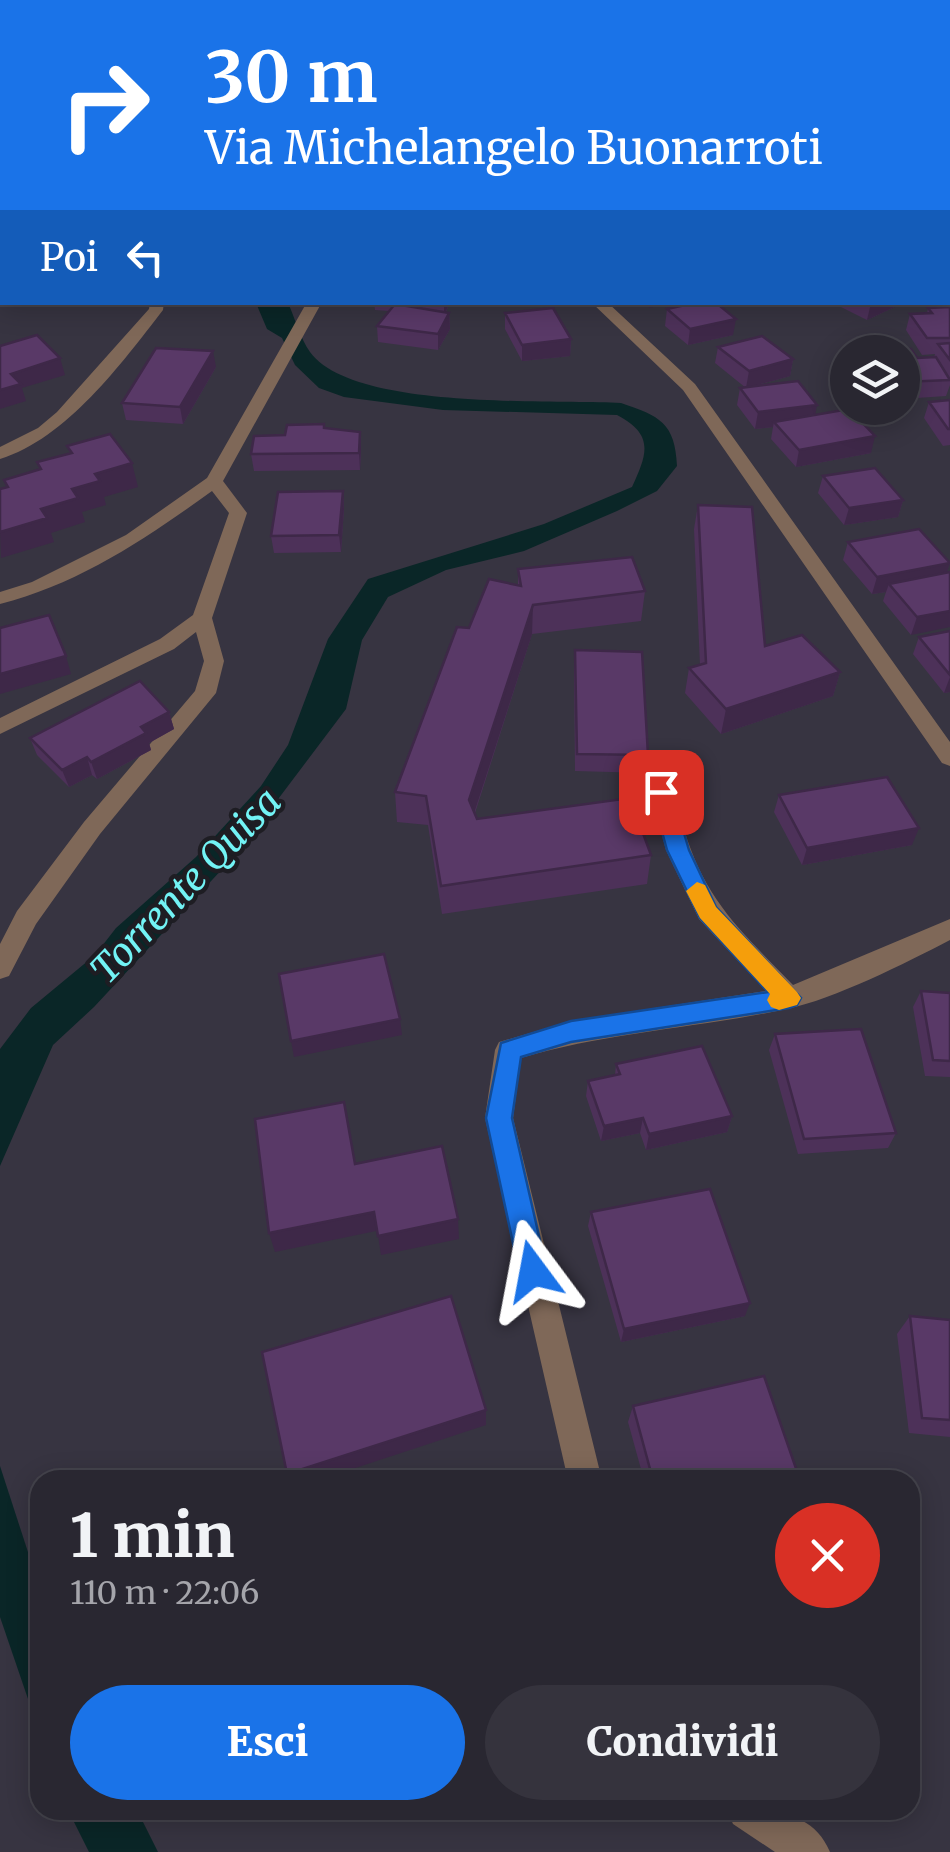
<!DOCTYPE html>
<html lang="it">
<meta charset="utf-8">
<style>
body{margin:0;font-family:Merriweather,serif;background:#35333d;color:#f1f3f6;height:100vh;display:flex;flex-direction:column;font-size:38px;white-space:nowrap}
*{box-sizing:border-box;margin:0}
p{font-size:32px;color:#a5a5ab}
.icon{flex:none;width:55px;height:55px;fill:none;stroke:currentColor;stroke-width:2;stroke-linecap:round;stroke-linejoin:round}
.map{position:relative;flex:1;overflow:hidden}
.panel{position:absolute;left:30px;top:1470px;width:890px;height:350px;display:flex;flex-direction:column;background:#292731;border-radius:30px;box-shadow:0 5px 25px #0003,0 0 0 2px #45444d}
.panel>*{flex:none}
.banner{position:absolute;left:0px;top:0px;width:950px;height:305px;box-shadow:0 5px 25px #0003,0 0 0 2px #45444d;background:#1a73e8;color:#fff;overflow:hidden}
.buttons{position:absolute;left:830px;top:335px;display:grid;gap:20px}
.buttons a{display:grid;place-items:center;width:90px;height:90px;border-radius:50%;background:#292731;box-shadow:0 5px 25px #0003,0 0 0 2px #45444d;font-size:50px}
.pin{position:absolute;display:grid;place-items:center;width:85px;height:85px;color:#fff;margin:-42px;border-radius:20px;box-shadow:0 5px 15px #0006}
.me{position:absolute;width:110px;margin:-55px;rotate:347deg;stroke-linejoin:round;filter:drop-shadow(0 0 8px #0008)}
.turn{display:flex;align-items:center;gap:35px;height:210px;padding:0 40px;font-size:45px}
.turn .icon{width:130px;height:130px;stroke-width:2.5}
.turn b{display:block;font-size:70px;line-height:85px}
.then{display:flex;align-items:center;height:95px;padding:0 40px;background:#0003;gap:20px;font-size:38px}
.round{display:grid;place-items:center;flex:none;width:105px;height:105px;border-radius:52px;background:#35333d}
.overview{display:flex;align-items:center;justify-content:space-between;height:170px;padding:0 40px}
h1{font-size:60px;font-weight:800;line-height:75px}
.action{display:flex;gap:20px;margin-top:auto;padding:20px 40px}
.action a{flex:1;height:115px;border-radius:60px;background:#1a73e8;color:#fff;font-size:40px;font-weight:800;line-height:115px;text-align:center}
.action a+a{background:#35333d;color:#f1f3f6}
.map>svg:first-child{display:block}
</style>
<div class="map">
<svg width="950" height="1852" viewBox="0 0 950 1852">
<rect width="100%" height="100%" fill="#373441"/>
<g fill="#0a2627">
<path d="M 256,303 L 288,303 C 295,318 300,338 310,352 C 353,411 550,399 621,403 C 660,416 675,423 677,466 L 657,491 L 617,511 L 524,551 L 446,570 L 388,597 L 362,640 L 346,709 L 239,851 L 94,1007 L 53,1045 L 0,1166 L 0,1049 L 31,1008 L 95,955 L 116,928 L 196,857 L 261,786 L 288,745 L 328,639 L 368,579 L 544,524 L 632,487 C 647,454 655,435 617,415 L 443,410 L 344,397 L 319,388 L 295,365 L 282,338 L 267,329 Z"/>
<path d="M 0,1466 L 40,1589 L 40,1734 L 0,1617 Z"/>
<path d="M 68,1810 L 137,1810 L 158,1852 L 89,1852 Z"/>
</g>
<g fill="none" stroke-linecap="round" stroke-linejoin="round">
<g fill="#7f6858" fill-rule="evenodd">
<path d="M 306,0 L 317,0 L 319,2 L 308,2 Z"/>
<path d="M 950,3 L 950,9 L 948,10 L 948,4 Z"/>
<path d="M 948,117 L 950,118 L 950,126 L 948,125 Z"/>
<path d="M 948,174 L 950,175 L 950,183 L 948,182 Z"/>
<path d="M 150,302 L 164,302 L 163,310 C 122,363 66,439 0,459 L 0,447 L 38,428 L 57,412 L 149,309 Z"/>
<path d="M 307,302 L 322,302 L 223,481 L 247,513 L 212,618 L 224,661 L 216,693 L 100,834 L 36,924 L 9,976 L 0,979 L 0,944 L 17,911 L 84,822 L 195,691 L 204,661 L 196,632 L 174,649 L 0,734 L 0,718 L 160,639 L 193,615 L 229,513 L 212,491 C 147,538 79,584 0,604 L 0,592 L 32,582 L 126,535 L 207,478 Z"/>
<path d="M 591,302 L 607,302 L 695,384 L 950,742 L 950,766 L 942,763 L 683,390 Z"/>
<path d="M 661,783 C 677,788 679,814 684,829 C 705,901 743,933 793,985 L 950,919 L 950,940 C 906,963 834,999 787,1009 C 698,1028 608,1032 521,1058 L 513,1118 L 602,1480 L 568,1480 L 485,1118 L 495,1050 L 499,1042 L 571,1021 L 766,991 L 699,919 L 666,850 L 650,791 Z"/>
<path d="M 727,1810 C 767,1810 812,1808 830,1852 L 775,1852 L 733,1824 Z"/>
</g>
<path fill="#7f6858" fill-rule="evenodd" d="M 948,296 L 950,296 L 950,305 L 942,302 L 948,302 Z"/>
<g stroke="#a7826a" stroke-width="25">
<path d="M 74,0 L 86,2"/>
<path d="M 902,2 L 907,0"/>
</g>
</g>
<g fill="#4d3159">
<path d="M 948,76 L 950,77 L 950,112 L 948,111 Z"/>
<path d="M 948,135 L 950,135 L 950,162 L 948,161 Z"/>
<path d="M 2,170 L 2,198 L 0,196 L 0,171 Z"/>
<path d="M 374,302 L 450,302 L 446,312 L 449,313 L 450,329 L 438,350 L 378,342 L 377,326 L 389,311 L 375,310 Z"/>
<path d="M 831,302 L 905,302 L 867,320 Z"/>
<path d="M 950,307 L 950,385 L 946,396 L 902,399 L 902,352 L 873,352 L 873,351 L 911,349 L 917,358 L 934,357 L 935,354 L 922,355 L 906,330 L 910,314 L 927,313 L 928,308 Z"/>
<path d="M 667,309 L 733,335 L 688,345 L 665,326 Z"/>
<path d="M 505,313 L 571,339 L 570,356 L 522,361 L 505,329 Z"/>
<path d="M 718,347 L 793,359 L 790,376 L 746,388 L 715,363 Z"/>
<path d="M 216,367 L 183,424 L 126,420 L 122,403 Z"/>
<path d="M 740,388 L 815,415 L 871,453 L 796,467 L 771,439 L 773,427 L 755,429 L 737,405 Z"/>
<path d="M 950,400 L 950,445 L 943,446 L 924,418 L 929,402 Z"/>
<path d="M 325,428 L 360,432 L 361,449 L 360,470 L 254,471 L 251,454 L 285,435 Z"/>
<path d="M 823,476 L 903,500 L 898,517 L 844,525 L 818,493 Z"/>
<path d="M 343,491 L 344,509 L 341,552 L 274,553 L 271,536 Z"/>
<path d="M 698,505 L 765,646 L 840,672 L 833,696 L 721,734 L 685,693 L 689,668 L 700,665 L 694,529 Z"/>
<path d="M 848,542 L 950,563 L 946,573 L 911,635 L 883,601 L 886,592 L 872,594 L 843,560 Z"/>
<path d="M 518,569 L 645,591 L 641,621 L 532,634 L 475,813 L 477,819 L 651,855 L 647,884 L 442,914 L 428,825 L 397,822 L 395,792 L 469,628 L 518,586 Z"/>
<path d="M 950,631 L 950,692 L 944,693 L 913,654 L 919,637 Z"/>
<path d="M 575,650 L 648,755 L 646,773 L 575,771 L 574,668 Z"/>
<path d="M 169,712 L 174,729 L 149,743 L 151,750 L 97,779 L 92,775 L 69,787 L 37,755 L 30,738 Z"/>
<path d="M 779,795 L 912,845 L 802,865 L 774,812 Z"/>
<path d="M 921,991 L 950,993 L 950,1077 L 925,1076 L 913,1007 Z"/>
<path d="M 775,1034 L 896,1133 L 888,1148 L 798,1154 L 769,1050 Z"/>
<path d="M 616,1064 L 732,1116 L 727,1132 L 646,1150 L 640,1133 L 601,1141 L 586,1096 L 588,1081 L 615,1075 Z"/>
<path d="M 591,1212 L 745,1316 L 621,1342 L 588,1226 Z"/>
<path d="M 910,1316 L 950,1320 L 950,1437 L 909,1433 L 897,1334 Z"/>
<path d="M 633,1406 L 800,1480 L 644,1480 L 628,1422 Z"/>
</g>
<g fill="#3e2848">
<path d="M 189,0 L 247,0 L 225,2 L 189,2 Z"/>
<path d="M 434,0 L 463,0 L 463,1 L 434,2 Z"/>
<path d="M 950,196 L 950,210 L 948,211 L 948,197 Z"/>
<path d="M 0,238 L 2,238 L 2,261 L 0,262 Z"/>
<path d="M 444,302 L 450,302 L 444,316 Z"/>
<path d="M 650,302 L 674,302 L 649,308 Z"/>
<path d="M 873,302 L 905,302 L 867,320 L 871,303 Z"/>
<path d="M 449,313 L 450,329 L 438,350 L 438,334 Z"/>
<path d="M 736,319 L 733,335 L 688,345 L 690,329 Z"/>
<path d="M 571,339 L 570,356 L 522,361 L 522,345 Z"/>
<path d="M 213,351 L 216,367 L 183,424 L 180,407 Z"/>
<path d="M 60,358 L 65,375 L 22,388 L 26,401 L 0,409 L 0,390 L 11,374 Z"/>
<path d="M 793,359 L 790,376 L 746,388 L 749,371 Z"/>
<path d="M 817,405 L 814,422 L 774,422 L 773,427 L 755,429 L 758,412 Z"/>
<path d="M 360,432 L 361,449 L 360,470 L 359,453 Z"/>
<path d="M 875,436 L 871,453 L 796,467 L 799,450 Z"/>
<path d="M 132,463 L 138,487 L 104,497 L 106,505 L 82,512 L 85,522 L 51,533 L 54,542 L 1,558 L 0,532 L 41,509 L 95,474 Z"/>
<path d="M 343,491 L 344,509 L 341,552 L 339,535 Z"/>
<path d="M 903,500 L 898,517 L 844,525 L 849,508 Z"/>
<path d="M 950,563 L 944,581 L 889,584 L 886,592 L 872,594 L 877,577 Z"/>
<path d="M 533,605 L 532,634 L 469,829 L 469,800 Z"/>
<path d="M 950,611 L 950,627 L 911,635 L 917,617 Z"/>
<path d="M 66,656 L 71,674 L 0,694 L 0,674 Z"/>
<path d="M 840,672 L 833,696 L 721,734 L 726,709 Z"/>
<path d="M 950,677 L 950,692 L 944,693 Z"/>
<path d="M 169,712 L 174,729 L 149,743 L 151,750 L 97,779 L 91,762 L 141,727 Z"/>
<path d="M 87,757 L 92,775 L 69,787 L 62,770 Z"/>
<path d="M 919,828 L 912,845 L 802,865 L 807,848 Z"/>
<path d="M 400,1019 L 402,1035 L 294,1057 L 291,1041 Z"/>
<path d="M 732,1116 L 727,1132 L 646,1150 L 649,1134 Z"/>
<path d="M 643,1118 L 640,1133 L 601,1141 L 604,1126 Z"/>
<path d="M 374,1212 L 376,1231 L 275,1252 L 269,1233 Z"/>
<path d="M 458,1219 L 459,1239 L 381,1255 L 378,1236 Z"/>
<path d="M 750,1303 L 745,1316 L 621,1342 L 624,1329 Z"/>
<path d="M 486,1410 L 486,1425 L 319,1480 L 289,1480 L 287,1474 Z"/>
</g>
<g fill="#593967" stroke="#3e2848" stroke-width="2.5">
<path d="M 394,0 L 430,0 L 415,2 L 398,2 Z"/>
<path d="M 948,76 L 950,77 L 950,96 L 948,95 Z"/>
<path d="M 948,179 L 950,180 L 950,196 L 948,197 Z"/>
<path d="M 2,211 L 2,238 L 0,238 L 0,212 Z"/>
<path d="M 699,302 L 715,302 L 736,319 L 690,329 L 667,309 Z"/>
<path d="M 395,304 L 449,313 L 438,334 L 377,326 Z"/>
<path d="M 950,307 L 950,338 L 927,338 L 910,314 L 932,313 L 928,308 Z"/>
<path d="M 553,308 L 571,339 L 522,345 L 505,313 Z"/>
<path d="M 37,335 L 60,358 L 11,374 L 21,384 L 0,390 L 0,346 Z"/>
<path d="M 762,336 L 793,359 L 749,371 L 718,347 Z"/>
<path d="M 950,343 L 950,360 L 938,344 Z"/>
<path d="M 156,348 L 213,351 L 180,407 L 122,403 Z"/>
<path d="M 911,349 L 917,358 L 936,357 L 950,380 L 902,382 L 902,352 L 874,352 L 873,351 Z"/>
<path d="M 798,381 L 817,405 L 758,412 L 740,388 Z"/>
<path d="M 950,400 L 950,429 L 948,429 L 929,402 Z"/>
<path d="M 849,409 L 875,436 L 799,450 L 774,422 Z"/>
<path d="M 324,424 L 324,428 L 360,432 L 359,453 L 251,454 L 254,436 L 285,435 L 287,425 Z"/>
<path d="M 110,434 L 132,463 L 95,474 L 100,481 L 72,489 L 78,498 L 41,509 L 47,518 L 0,532 L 0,489 L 8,487 L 4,480 L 41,469 L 37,462 L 72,453 L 67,446 Z"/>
<path d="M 875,468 L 903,500 L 849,508 L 823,476 Z"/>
<path d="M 343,491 L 339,535 L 271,536 L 278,492 Z"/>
<path d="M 698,505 L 752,507 L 765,646 L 802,635 L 840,672 L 726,709 L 689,668 L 706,663 Z"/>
<path d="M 919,529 L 950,563 L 877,577 L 848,542 Z"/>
<path d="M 632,557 L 645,591 L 533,605 L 469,800 L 477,819 L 630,798 L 651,855 L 441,886 L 426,796 L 395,792 L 457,627 L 469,628 L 489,579 L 521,586 L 518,569 Z"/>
<path d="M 950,572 L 950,611 L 917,617 L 889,584 Z"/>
<path d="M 49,615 L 66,656 L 0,674 L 0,628 Z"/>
<path d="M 950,631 L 950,675 L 919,637 Z"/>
<path d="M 575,650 L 642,652 L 648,755 L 577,754 Z"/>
<path d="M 140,681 L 169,712 L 141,727 L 146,733 L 91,762 L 87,757 L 62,770 L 30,738 Z"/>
<path d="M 887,777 L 919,828 L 807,848 L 779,795 Z"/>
<path d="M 384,954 L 400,1019 L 291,1041 L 279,974 Z"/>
<path d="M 921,991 L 950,993 L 950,1061 L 933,1060 Z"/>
<path d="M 861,1029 L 896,1133 L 804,1139 L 775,1034 Z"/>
<path d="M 702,1046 L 732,1116 L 649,1134 L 643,1118 L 604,1126 L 588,1081 L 620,1074 L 616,1064 Z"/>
<path d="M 344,1102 L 355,1164 L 442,1146 L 458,1219 L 378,1236 L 374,1212 L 269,1233 L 255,1119 Z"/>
<path d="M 710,1189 L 750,1303 L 624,1329 L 591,1212 Z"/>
<path d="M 451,1296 L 486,1410 L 287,1474 L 262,1352 Z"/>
<path d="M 910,1316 L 950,1320 L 950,1420 L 922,1418 Z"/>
<path d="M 764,1376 L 800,1480 L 653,1480 L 633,1406 Z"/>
</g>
<path fill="#1a73e8" stroke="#114b97" stroke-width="2.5" d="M 661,784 L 672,792 L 689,850 L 716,907 L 801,998 L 797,1005 L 789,1008 L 571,1042 L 521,1057 L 512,1118 L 547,1271 L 543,1280 L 533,1284 L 523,1280 L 519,1271 L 486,1118 L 501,1043 L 571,1021 L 768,992 L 700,918 L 667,850 L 651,792 Z"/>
<path fill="#f59e0b" d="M 697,882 L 705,885 L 716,907 L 797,992 L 801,998 L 797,1005 L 779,1010 L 771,1007 L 767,1000 L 770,994 L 700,918 L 686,891 Z"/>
<g text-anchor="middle" stroke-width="9" stroke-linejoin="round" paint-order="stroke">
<g font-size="38" font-style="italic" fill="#72f3f5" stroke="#1e1d23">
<text transform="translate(186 886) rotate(-46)" y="13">Torrente Quisa</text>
</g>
</g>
</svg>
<div class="buttons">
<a><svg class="icon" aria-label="layers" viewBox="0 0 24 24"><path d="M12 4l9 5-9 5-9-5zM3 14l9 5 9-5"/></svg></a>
</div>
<div class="pin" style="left:661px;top:792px;background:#d93025"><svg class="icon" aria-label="arrive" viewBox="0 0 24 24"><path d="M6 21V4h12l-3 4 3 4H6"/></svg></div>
<svg class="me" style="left:533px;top:1271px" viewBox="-20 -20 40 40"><path d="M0-17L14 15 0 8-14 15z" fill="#1a73e8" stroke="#fff" stroke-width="4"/></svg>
<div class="banner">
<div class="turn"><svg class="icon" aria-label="right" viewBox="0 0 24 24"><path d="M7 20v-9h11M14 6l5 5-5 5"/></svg><div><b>30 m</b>Via Michelangelo Buonarroti</div></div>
<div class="then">Poi<svg class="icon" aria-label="left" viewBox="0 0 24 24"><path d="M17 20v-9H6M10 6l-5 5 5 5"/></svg></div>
</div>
<section class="panel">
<div class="overview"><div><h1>1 min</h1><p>110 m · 22:06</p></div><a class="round" style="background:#d93025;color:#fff"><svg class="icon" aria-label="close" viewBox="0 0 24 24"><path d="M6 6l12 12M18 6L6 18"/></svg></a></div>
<div class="action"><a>Esci</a><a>Condividi</a></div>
</section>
</div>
